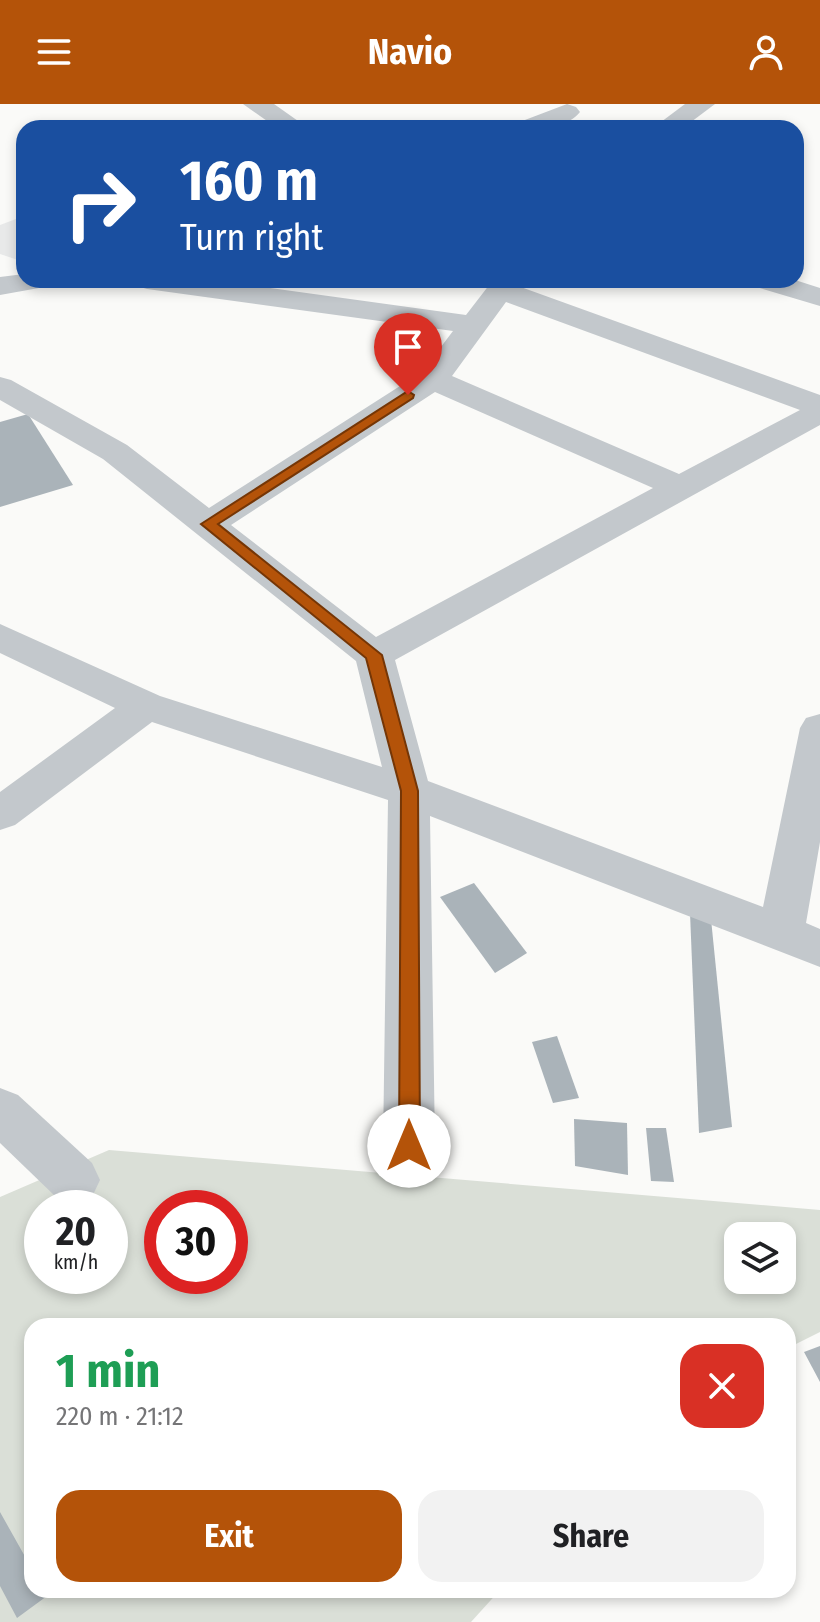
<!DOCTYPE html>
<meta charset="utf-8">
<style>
body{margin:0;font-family:"Fira Sans Condensed",sans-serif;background:#f2f2f2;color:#202124;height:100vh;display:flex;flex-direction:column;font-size:30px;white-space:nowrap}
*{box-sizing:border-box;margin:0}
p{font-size:26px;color:#757577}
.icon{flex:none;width:44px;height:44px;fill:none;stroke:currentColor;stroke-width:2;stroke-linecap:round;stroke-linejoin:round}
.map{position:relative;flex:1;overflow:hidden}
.panel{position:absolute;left:24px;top:1214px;width:772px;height:280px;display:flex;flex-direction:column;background:#fff;border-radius:24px;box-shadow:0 4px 12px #0003}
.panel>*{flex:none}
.top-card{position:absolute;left:16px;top:16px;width:788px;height:168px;border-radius:24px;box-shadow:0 4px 12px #0003;background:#1a4fa0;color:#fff;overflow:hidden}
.fabs{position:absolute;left:724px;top:1118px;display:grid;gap:16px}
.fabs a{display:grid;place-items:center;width:72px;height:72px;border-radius:16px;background:#fff;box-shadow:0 4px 12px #0003;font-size:40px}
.speed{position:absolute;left:24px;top:1086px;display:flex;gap:16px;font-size:40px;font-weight:700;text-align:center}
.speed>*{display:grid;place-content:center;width:104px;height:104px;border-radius:50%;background:#fff;box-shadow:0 4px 12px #0003;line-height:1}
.speed small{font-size:20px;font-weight:400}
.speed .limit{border:12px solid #d22;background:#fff;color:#111}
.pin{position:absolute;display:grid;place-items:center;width:68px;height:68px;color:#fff;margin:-82px -34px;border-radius:50% 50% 50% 0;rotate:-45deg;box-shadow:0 0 8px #0007}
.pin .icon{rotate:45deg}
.me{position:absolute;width:88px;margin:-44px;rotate:0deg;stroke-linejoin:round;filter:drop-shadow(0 0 6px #0008)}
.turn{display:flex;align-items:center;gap:28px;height:168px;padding:0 32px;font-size:36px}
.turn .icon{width:104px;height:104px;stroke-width:2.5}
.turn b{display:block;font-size:56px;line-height:68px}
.round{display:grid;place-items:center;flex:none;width:84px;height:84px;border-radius:24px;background:#f2f2f2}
.headline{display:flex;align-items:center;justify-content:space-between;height:136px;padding:0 32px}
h1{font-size:48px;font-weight:700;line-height:60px;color:#1e9e55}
.action{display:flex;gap:16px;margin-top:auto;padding:16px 32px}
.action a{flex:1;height:92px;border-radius:24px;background:#b45309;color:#fff;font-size:32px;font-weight:700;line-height:92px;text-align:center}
.action a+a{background:#f2f2f2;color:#202124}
header{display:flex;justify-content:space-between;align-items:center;height:104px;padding:0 32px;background:#b45309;color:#fff;font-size:36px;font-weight:700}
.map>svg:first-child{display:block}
</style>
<header><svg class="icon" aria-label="menu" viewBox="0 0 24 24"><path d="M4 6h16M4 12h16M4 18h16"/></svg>Navio<svg class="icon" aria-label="person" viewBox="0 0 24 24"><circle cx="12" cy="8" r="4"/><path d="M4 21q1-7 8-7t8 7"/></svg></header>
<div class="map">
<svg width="820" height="1518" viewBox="0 0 820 1518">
<rect width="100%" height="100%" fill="#fafaf8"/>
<path fill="#e8e9e9" d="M 24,112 L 24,158 L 0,150 L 0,121 Z"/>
<path fill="#dadfd7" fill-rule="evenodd" d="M 109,1046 L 820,1106 L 820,1228 L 788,1244 L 788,1222 L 32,1222 L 32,1486 L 500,1486 L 471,1518 L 0,1518 L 0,1093 ZM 42,1104 L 110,1104 L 110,1172 L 42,1172 ZM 162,1104 L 230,1104 L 230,1172 L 162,1172 ZM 738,1132 L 782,1132 L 782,1176 L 738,1176 Z"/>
<g fill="#aab3b9">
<path d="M 28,310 L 73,381 L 0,403 L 0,318 Z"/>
<path d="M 474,779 L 527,849 L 495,869 L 440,793 Z"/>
<path d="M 690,809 L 711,815 L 732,1023 L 699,1029 Z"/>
<path d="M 557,932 L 579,994 L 553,999 L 532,938 Z"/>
<path d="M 574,1015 L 627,1019 L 628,1071 L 575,1062 Z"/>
<path d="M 646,1024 L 666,1024 L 674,1078 L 651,1077 Z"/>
<path d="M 820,1242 L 820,1278 L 804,1248 Z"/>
<path d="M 0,1408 L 32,1465 L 32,1486 L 44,1486 L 47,1492 L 17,1514 L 0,1482 Z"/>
</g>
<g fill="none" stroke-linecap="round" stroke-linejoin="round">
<g fill="#c3c8cc" fill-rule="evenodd">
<path d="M 243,0 L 274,0 L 308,24 L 277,24 Z"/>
<path d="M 567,0 L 576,3 L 580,8 C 565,27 535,24 513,24 L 517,19 Z"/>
<path d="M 685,0 L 715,0 L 683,24 L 653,24 Z"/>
<path d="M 24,170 L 24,176 L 55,176 L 50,182 L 0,191 L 0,173 Z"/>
<path d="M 132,176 L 212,176 L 466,211 L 493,176 L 523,176 L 518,182 L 820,291 L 820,321 L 395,556 L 428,677 L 763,803 L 800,624 L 806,614 L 820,610 L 820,738 L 806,819 L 820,825 L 820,863 L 430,712 L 435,1042 L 427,1058 L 409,1065 L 391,1058 L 383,1042 L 388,696 L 152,618 L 15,721 L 0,726 L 0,688 L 115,604 L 0,549 L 0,520 L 160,592 L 382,663 L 356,557 L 103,355 L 0,296 L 0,273 L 11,276 L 127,341 L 209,404 L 422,268 L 453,227 L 147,185 L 137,182 ZM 506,198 L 800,306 L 679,370 L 452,272 ZM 435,288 L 653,384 L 376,533 L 231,421 Z"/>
<path d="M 748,176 L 795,176 L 820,184 L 820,202 L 753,182 Z"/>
<path d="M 0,984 L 18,991 L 92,1059 L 100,1076 L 92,1093 L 74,1099 L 56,1093 L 0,1039 Z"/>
</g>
</g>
<path fill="#b45309" stroke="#753606" stroke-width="2" d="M 408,287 L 414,291 L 413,294 L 218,420 L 382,551 L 418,687 L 420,1042 L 417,1048 L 409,1051 L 402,1048 L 399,1042 L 401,687 L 366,554 L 201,420 Z"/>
</svg>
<div class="fabs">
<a><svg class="icon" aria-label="layers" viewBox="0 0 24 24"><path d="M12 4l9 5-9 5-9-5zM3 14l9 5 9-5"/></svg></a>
</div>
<div class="speed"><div>20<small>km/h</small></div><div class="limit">30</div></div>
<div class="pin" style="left:408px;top:291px;background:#d93025"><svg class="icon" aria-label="arrive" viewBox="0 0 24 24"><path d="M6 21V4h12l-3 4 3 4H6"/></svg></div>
<svg class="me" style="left:409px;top:1042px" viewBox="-20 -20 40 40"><circle r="19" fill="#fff"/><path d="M0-13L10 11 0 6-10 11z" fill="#b45309"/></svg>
<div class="top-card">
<div class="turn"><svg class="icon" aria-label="right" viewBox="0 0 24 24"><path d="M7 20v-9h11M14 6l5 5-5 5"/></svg><div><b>160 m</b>Turn right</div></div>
</div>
<section class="panel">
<div class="headline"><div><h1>1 min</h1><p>220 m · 21:12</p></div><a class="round" style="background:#d93025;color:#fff"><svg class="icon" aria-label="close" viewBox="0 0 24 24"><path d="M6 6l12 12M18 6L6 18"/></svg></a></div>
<div class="action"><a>Exit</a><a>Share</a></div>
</section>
</div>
